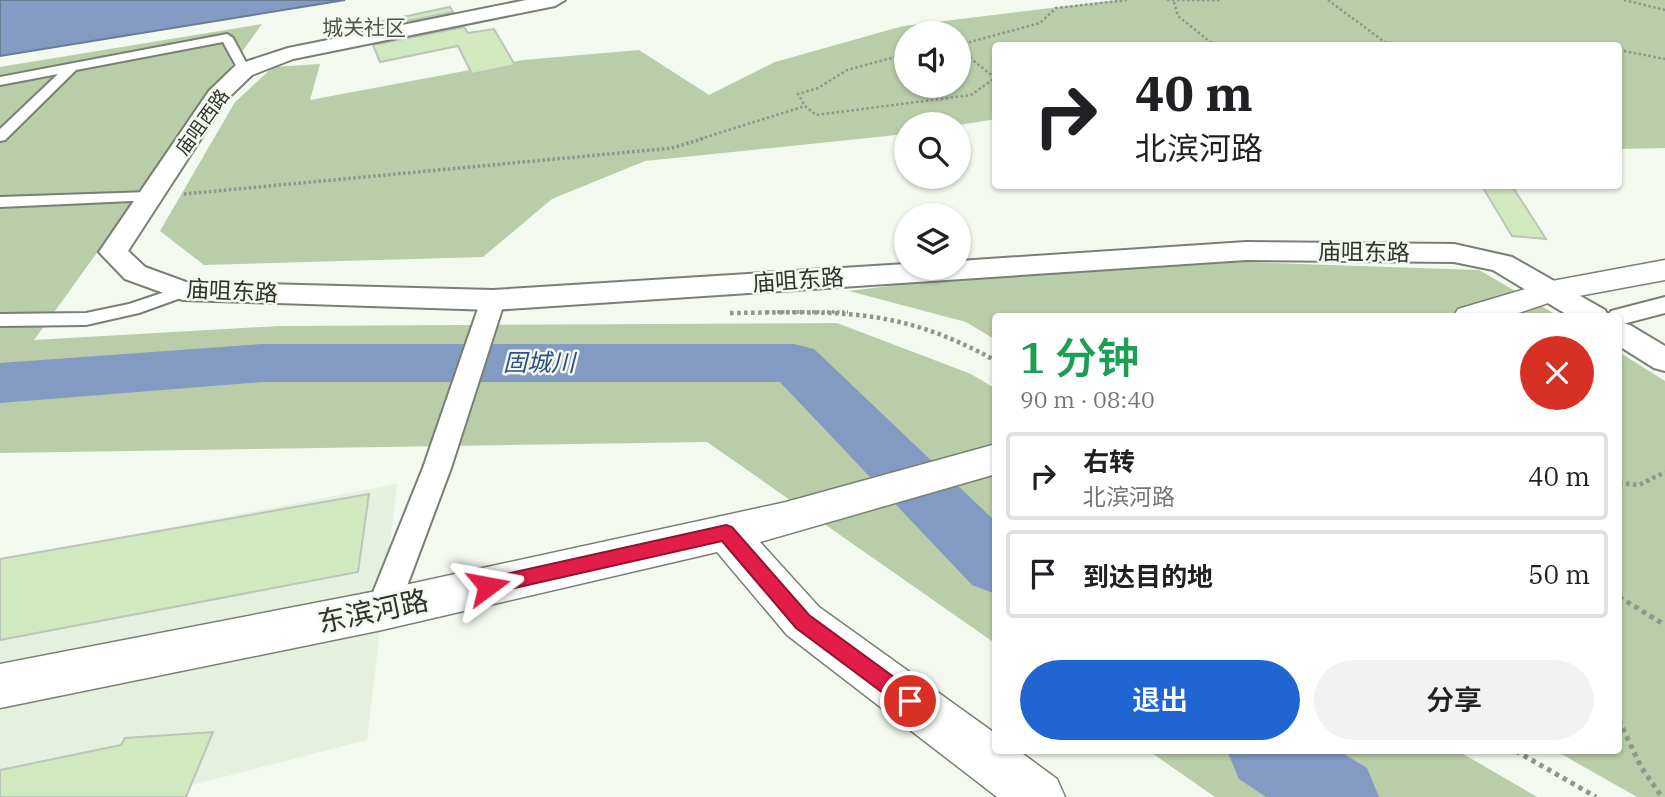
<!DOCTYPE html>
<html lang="zh">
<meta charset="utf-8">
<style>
body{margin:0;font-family:"IBM Plex Serif","Noto Sans SC",serif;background:#f2f2f2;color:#202124;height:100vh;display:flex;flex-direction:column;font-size:26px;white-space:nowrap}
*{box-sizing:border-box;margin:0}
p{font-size:23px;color:#757577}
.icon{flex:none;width:38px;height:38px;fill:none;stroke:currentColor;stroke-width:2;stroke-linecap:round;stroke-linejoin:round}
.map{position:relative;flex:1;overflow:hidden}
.panel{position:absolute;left:992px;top:313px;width:630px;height:441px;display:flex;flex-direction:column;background:#fff;border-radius:7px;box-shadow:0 2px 5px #0004}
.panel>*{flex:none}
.guide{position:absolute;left:992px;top:42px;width:630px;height:147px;border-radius:7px;box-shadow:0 2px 5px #0004;background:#fff;color:#202124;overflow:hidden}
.fabs{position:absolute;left:894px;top:21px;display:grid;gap:14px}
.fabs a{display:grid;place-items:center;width:77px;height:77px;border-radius:50%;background:#fff;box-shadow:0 2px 5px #0004;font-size:35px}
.pin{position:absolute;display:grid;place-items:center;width:60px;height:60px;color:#fff;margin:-30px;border:4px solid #fff;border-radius:50%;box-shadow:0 2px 7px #0007}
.me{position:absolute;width:77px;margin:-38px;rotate:77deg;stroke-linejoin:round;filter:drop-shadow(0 0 5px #0008)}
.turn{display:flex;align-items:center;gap:24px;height:147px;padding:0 28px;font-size:32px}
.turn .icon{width:91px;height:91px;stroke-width:2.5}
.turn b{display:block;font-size:49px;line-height:60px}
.round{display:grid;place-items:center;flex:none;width:74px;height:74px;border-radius:37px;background:#f2f2f2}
.head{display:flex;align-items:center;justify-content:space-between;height:119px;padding:0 28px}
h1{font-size:42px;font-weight:600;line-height:52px;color:#1e9e55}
.primary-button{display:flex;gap:14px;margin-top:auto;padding:14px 28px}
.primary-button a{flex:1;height:80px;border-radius:42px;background:#2066d2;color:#fff;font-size:28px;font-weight:600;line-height:80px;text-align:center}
.primary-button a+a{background:#f2f2f2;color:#202124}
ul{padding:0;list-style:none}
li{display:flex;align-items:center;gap:21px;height:88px;margin:0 14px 10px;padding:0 14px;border:4px solid #e0e0e0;border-radius:7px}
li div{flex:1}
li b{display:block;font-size:26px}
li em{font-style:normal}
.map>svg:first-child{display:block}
</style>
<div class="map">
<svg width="1665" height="797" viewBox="0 0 1665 797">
<rect width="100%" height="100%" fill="#f3f9ee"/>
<path fill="#e6f0de" d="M 397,484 L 367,740 L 145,797 L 0,797 L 0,560 Z"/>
<g fill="#b9cda9" fill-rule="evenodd">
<path d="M 1117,0 L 1665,0 L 1665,148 L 1619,149 L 1619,46 L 996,46 L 996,119 L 959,125 L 906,124 L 906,134 L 645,161 L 552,199 L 483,257 L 204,265 L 160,231 L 235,102 L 273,67 L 320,64 L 310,100 L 523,60 L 639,50 L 709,95 L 775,62 L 903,26 ZM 906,33 L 959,33 L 959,86 L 906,86 Z"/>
<path d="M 262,24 L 34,340 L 280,326 L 837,323 L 971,374 L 996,389 L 996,644 L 707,442 L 0,453 L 0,67 Z"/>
<path d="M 1239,262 L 1479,270 L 1560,317 L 996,317 L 996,340 L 966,322 L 849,291 L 920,282 Z"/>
<path d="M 1619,352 L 1665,381 L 1665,797 L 1637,797 L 1556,751 L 1619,751 Z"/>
<path d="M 1149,751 L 1458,751 L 1537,797 L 1215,797 Z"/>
</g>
<path fill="#839bc2" stroke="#6a7c96" stroke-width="2" d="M 0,0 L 345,0 L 0,56 Z"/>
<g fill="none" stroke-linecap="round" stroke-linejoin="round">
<g fill="#839bc2" fill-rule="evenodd">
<path d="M 262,344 L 794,344 L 814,349 L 996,522 L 996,594 L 972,585 L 780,382 L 262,382 L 0,403 L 0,363 Z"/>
<path d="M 1227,751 L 1339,751 L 1367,768 L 1379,797 L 1266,797 L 1239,779 Z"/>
</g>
</g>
<g fill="#d1e9be" stroke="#bec4ba" stroke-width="2">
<path d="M 450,7 L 453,12 L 367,29 L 365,25 Z"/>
<path d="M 464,27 L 468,33 L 494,29 L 515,65 L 472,74 L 458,46 L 380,62 L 373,45 Z"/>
<path d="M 1482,186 L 1512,186 L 1546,239 L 1512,236 Z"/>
<path d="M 369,494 L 358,572 L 0,640 L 0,559 Z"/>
<path d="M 213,732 L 186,797 L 0,797 L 0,770 L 121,745 L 125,738 Z"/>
</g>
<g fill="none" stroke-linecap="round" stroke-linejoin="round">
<g stroke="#7a7f76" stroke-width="4">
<g id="pedestrian">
<path d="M 227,34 L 233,38 L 250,70 L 248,73 L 240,73 L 223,42 L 76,70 L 5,140 L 0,141 L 0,129 L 58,74 L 0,85 L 0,77 Z"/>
<path d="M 149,192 L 154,194 L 157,197 L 154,200 L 0,207 L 0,197 Z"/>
<path d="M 183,286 L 192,291 L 189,295 L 139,313 L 86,325 L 0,326 L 0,314 L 86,313 L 129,304 Z"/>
</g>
</g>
<g stroke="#7a7f76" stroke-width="4">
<g id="minor">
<path d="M 493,292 L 501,295 L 505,300 L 451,468 L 398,610 L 393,620 L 382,624 L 371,620 L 366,610 L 423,468 L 481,300 L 485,295 Z"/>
<path d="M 1665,297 L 1665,313 L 1619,325 L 1619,317 L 1607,317 L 1611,311 Z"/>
</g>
</g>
<g stroke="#7a7f76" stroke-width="4">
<g id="tertiary">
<path d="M 526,0 L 565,0 L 555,6 L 293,59 L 252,75 L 226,100 L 128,251 L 145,267 L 186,282 L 493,290 L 906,264 L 906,268 L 959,268 L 959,261 L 1246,242 L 1454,244 L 1512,257 L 1605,310 L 1609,317 L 1571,317 L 1493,270 L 1454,262 L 1246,260 L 493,310 L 183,300 L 125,279 L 99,252 L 209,91 L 236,65 L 288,48 Z"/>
<path d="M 1619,322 L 1630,325 L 1665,346 L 1665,371 L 1654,368 L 1619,346 Z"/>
</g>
</g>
<g stroke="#7a7f76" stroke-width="3">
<g id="secondary">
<path d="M 1665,260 L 1665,280 L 1557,300 L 1507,317 L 1453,317 L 1458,309 L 1552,281 Z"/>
<path d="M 996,444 L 996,474 L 760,542 L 819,607 L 996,734 L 996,751 L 1019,751 L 1057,779 L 1065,797 L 997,797 L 787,635 L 717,552 L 382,630 L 0,708 L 0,664 L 382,590 L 786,502 Z"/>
</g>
</g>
<g stroke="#91958d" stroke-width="2.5" stroke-dasharray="2.5 2.5" stroke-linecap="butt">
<path d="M 1167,0 L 1220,0"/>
<path d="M 1328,0 L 1390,46"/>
<path d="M 1624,0 L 1665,10"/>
<path d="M 1174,2 L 1178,16 L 1215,46"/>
<path d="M 959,45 L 1040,23 L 1056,8 L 1128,0"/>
<path d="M 1619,50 L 1665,59"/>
<path d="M 906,54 L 847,70 L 818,88 L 798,94 L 805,106 L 816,115 L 971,95 L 995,78 L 959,49"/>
<path d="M 700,139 L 805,106"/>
</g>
<g stroke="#91958d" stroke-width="3.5" stroke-dasharray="2.5 2.5" stroke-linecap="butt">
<path d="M 184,194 L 672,148 L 705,138"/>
<path d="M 767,312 L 848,312"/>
</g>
<g stroke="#91958d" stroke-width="4.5" stroke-dasharray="3.5 3.5" stroke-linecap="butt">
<path d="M 730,313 C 837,312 898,306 996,361"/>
<path d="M 1619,483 L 1639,485 L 1665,472"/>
</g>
<g stroke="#91958d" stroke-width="5" stroke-dasharray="4.5 4.5" stroke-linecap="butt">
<path d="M 1619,597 L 1665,625"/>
<path d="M 1619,720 L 1641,767 L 1662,797"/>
<path d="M 1516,751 L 1596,797"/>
</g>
<use href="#pedestrian" fill="#fff" fill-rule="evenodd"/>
<use href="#minor" fill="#fff" fill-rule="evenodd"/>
<use href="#tertiary" fill="#fff" fill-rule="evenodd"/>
<use href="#secondary" fill="#fff" fill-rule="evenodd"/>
</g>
<path fill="#e11d48" stroke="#92132f" stroke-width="2" d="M 726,525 L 732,527 L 809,615 L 917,694 L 920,701 L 917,708 L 910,711 L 903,708 L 796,628 L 722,541 L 488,594 L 481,592 L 479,586 L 481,580 L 488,578 Z"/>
<g text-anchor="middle" stroke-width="5" stroke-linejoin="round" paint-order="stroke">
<g font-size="19" fill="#31332f" stroke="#f3f9ee">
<text transform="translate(202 122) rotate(-54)" y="7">庙咀西路</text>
</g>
<g font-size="21" fill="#50554d" stroke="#f3f9ee">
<text x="364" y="35">城关社区</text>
</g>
<g font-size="23" fill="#31332f" stroke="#f3f9ee">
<text transform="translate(1364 252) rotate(1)" y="8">庙咀东路</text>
<text transform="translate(798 280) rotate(-4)" y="8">庙咀东路</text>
<text transform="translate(232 291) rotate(3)" y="8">庙咀东路</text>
</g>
<g font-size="24" font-style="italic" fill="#2f4f82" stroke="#f3f9ee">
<text x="539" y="371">固城川</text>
</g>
<g font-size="28" fill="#31332f" stroke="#f3f9ee">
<text transform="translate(373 611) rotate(-12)" y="10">东滨河路</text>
</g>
</g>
</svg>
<div class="fabs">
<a><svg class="icon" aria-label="sound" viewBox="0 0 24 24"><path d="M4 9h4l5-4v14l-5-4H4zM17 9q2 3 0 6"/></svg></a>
<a><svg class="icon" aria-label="search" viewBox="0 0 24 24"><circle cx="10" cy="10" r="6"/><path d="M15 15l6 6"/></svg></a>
<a><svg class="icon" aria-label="layers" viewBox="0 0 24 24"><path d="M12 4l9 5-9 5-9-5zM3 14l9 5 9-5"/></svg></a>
</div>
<div class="pin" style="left:910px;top:701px;background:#d93025"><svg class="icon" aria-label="arrive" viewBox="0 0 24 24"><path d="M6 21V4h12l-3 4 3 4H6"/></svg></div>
<svg class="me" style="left:488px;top:586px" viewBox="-20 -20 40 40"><path d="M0-17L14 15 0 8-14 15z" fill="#e11d48" stroke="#fff" stroke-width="4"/></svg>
<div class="guide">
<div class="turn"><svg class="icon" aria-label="right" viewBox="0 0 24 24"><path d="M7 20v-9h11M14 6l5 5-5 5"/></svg><div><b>40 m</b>北滨河路</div></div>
</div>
<section class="panel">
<div class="head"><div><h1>1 分钟</h1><p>90 m · 08:40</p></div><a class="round" style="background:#d93025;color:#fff"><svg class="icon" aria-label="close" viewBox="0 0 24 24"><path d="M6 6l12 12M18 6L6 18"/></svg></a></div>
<ul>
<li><svg class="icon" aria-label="right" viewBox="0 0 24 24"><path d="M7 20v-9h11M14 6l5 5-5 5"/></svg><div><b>右转</b><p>北滨河路</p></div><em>40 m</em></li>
<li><svg class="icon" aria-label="arrive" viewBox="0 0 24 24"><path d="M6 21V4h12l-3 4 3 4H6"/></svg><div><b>到达目的地</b></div><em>50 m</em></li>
</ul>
<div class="primary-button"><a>退出</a><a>分享</a></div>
</section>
</div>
